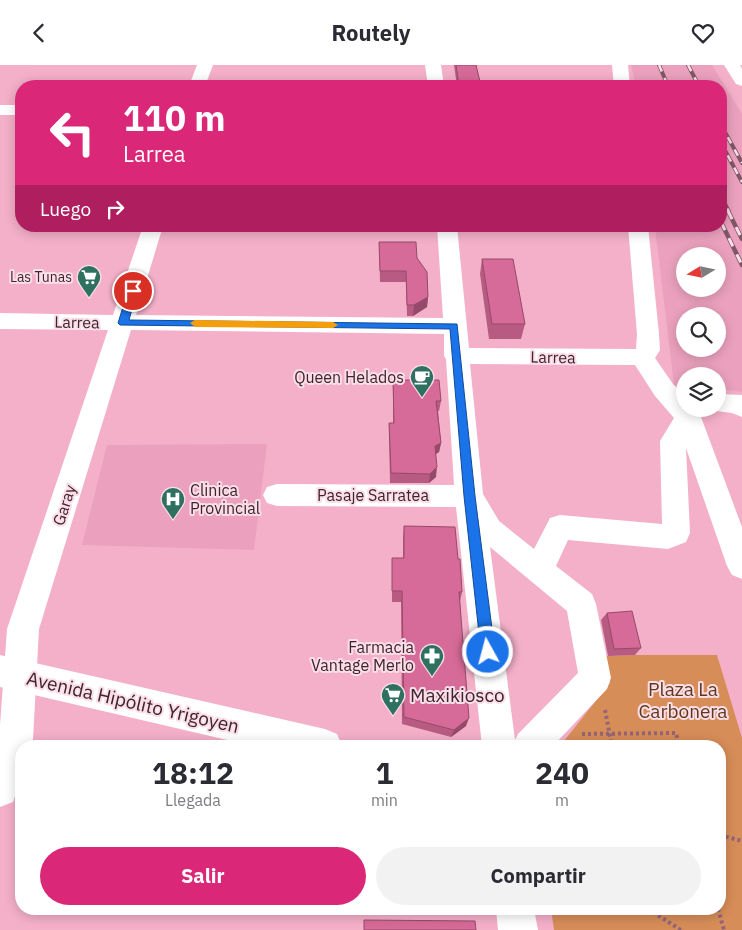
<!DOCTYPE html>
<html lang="es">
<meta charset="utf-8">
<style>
body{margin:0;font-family:"IBM Plex Sans",sans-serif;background:#f2f2f3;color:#2b2b33;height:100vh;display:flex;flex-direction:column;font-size:19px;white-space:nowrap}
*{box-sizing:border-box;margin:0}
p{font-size:16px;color:#7c7c81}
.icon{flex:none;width:28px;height:28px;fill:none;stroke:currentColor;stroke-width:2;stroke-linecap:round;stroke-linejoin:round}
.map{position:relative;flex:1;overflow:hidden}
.panel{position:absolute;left:15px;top:675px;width:711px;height:175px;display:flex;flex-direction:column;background:#fff;border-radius:20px;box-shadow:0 2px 12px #0003}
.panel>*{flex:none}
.top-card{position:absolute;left:15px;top:15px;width:712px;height:152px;border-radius:20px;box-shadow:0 2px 12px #0003;background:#db2777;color:#fff;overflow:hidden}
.needle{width:32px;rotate:260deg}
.buttons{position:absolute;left:676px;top:182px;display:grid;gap:10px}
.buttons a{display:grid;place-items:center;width:50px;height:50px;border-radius:50%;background:#fff;box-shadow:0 2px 12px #0003;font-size:25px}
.pin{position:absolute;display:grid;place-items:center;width:42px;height:42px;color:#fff;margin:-21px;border:2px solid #fff;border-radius:50%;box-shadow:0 1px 5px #0007}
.me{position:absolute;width:55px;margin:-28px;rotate:353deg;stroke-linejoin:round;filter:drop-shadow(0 0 4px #0008)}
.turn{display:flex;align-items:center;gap:18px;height:105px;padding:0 25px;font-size:22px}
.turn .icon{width:65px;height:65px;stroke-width:2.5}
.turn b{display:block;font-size:35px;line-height:42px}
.then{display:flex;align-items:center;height:48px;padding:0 25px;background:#0003;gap:10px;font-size:19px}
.eta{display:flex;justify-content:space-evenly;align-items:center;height:85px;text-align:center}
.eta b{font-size:30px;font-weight:800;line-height:35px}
.primary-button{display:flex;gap:10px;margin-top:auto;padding:10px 25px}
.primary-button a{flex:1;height:58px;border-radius:30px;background:#db2777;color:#fff;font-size:20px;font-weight:800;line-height:58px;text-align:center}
.primary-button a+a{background:#f2f2f3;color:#2b2b33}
header{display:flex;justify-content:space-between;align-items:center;height:65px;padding:0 25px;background:#fff;font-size:22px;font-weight:800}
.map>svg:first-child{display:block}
</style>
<header><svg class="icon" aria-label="back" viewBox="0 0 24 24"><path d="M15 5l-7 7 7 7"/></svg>Routely<svg class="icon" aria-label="heart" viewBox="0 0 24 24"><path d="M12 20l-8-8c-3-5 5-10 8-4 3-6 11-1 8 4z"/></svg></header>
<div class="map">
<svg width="742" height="865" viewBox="0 0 742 865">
<rect width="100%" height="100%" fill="#f4b0c9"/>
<g fill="#eba1bd" fill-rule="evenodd">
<path d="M 631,0 L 712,0 L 742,49 L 742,327 L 718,324 L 718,311 L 685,311 L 685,321 L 674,320 L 656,171 L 655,161 L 721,161 L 721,21 L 636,21 ZM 685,191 L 718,191 L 718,224 L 685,224 ZM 685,251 L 718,251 L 718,284 L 685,284 Z"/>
<path d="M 267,379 L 254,485 L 82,480 L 107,380 Z"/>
</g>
<path fill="#d78d58" d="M 635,590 L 717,590 L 742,673 L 742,865 L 554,865 L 551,844 L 720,844 L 720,681 L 560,681 L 610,618 L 605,591 Z"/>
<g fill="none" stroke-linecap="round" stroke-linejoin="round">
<g stroke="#936576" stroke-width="4" stroke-dasharray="3 3" stroke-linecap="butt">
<path d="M 605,645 L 612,681"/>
<path d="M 582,669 L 676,668 L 679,681"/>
<path d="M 720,770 L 742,776"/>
<path d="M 648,844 L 681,865"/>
<path d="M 718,844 L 724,865"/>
</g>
<g fill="#fff" fill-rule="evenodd">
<path d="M 197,0 L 213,0 L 205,21 L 189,21 Z"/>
<path d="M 425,0 L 441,0 L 444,21 L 428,21 Z"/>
<path d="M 612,0 L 628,0 L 630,21 L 614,21 Z"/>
<path d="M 724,0 L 740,0 L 742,4 L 742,21 L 736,19 Z"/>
<rect x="0" y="40" width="21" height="10"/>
<path d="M 143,161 L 163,161 L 136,250 L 443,253 L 437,161 L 457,161 L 469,283 L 636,284 L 637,269 L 628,161 L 648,161 L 659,269 L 660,285 L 655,293 L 673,319 L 685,332 L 685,344 L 696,344 L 701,352 L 742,462 L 742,514 L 732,510 L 727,501 L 686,383 L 690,468 L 686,477 L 668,484 L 568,475 L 556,501 L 592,529 L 596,539 L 611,613 L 607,624 L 553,681 L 482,681 L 456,442 L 277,441 L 267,438 L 263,430 L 267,422 L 277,419 L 454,420 L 446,294 L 444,291 L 444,269 L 131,265 L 39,564 L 33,674 L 31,681 L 21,681 L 21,713 L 13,737 L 0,742 L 0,660 L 7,564 L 108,265 L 0,264 L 0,248 L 113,250 ZM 470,299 L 635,300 L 655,331 L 674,353 L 660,376 L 662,459 L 560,450 L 550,453 L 534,484 L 499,456 L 483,429 ZM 490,482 L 567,546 L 578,608 L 518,669 L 515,675 Z"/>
<path d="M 718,329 L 742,330 L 742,352 L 732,348 L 709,345 L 718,344 Z"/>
</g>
<g fill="#fff" fill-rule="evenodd">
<path d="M 0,590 L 325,664 L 337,669 L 342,681 L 253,681 L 0,622 Z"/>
<path d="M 496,844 L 534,844 L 538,865 L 498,865 Z"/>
</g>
<g stroke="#805766" stroke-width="4">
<g id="rail-far1">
<path d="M 659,0 L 668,21"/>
<path d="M 688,0 L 699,21"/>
<path d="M 721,60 L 742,98"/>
<path d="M 721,78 L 742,117"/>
<path d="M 721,131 L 729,147"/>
</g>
</g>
<g stroke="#805766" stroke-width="4.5">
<g id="rail">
<path d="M 728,146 L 742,174"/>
<path d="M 721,157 L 742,200"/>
</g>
</g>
<use href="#rail-far1" stroke="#fbdee8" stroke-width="2.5" stroke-dasharray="7" stroke-linecap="butt"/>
<use href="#rail" stroke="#fbdee8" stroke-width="3" stroke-dasharray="9" stroke-linecap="butt"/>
</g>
<g fill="#b85b83">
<path d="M 454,0 L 476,0 L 481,21 L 457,21 Z"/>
<path d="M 379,177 L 417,193 L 428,232 L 427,242 L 413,251 L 407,251 L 406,217 L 380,217 Z"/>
<path d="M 482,194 L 525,259 L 521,274 L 489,274 L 480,209 Z"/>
<path d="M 393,315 L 441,336 L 439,346 L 438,346 L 441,378 L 439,387 L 436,389 L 436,412 L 429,418 L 390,418 L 389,368 L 389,358 L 393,358 Z"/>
<path d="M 404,461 L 458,494 L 462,527 L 460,536 L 466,661 L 451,672 L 402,659 L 401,537 L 392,537 L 392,493 L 403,493 L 403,473 Z"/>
<path d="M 607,548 L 641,583 L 635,590 L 608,591 L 601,555 Z"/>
</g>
<g fill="#964a6a">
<path d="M 428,232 L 427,242 L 413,251 L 414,240 Z"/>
<path d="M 441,378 L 439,387 L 434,390 L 435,381 Z"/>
<path d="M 437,402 L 436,412 L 429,418 L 430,409 Z"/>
<path d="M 469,653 L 466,661 L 451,672 L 454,665 Z"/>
</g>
<g fill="#d66a98" stroke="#964a6a">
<path d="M 456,0 L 476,0 L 481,21 L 459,21 Z"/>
<path d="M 379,177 L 416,177 L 417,193 L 427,207 L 428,232 L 414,240 L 407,240 L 406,206 L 380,206 Z"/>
<path d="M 482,194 L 513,194 L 525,259 L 492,259 Z"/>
<path d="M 393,315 L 439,315 L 441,336 L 436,336 L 441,378 L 435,381 L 437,402 L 430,409 L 391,408 L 389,358 L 394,358 Z"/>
<path d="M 404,461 L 455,462 L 458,494 L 460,494 L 462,527 L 459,527 L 469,653 L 454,665 L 404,652 L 402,526 L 392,526 L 392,493 L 404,493 Z"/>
<path d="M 632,546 L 641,583 L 614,584 L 607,548 Z"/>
<path d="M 364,855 L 475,856 L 476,865 L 364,865 Z"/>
</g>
<path fill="#1a73e8" stroke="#114b97" d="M 133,223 L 137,226 L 129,255 L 457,259 L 475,431 L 495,587 L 493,591 L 488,593 L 483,591 L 481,587 L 464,431 L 450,264 L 120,260 L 118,258 L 128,226 Z"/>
<path fill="#f59e0b" d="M 195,255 L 333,257 L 338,260 L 333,263 L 195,262 L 190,258 Z"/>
<defs>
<g id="supermarket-pin" transform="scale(1.25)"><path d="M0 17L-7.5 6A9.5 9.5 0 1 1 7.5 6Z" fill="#2f7161" stroke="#fbdee8"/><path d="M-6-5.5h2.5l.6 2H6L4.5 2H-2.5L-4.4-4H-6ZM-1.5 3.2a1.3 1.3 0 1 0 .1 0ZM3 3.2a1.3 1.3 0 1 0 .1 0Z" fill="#fff"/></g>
<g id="cafe-pin" transform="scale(1.25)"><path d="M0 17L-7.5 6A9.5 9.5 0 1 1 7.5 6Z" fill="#2f7161" stroke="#fbdee8"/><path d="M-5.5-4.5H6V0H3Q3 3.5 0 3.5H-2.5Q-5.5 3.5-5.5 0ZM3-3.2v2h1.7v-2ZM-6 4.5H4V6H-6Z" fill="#fff"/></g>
<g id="hospital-pin" transform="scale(1.25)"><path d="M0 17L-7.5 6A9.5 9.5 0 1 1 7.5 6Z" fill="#2f7161" stroke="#fbdee8"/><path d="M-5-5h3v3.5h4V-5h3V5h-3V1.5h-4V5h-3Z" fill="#fff"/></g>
<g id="pharmacy-pin" transform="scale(1.25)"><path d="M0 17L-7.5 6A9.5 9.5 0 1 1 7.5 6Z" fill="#2f7161" stroke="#fbdee8"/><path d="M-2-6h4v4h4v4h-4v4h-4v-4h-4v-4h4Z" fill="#fff"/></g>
</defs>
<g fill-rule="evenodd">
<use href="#supermarket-pin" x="89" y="212"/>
<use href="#cafe-pin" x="422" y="312"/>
<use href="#hospital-pin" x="173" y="434"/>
<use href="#pharmacy-pin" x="432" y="591"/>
<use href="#supermarket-pin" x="393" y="630"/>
</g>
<g text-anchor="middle" stroke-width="4" stroke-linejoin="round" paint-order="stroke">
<g font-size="14" fill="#3e242e" stroke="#fbdee8" text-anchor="end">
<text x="72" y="217">Las Tunas</text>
</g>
<g font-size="16" fill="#3e242e" stroke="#fbdee8">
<text transform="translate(77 257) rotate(1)" y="6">Larrea</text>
<text transform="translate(553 292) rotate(1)" y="6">Larrea</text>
<text x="373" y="436">Pasaje Sarratea</text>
<text transform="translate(64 440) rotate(-72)" y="6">Garay</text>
</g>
<g font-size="16" fill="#3e242e" stroke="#fbdee8" text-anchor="end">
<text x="404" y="318">Queen Helados</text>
<text x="190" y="431" text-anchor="start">Clinica<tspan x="190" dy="18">Provincial</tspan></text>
<text x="414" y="588">Farmacia<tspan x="414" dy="18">Vantage Merlo</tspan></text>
</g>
<g font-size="19" fill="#5f381b" stroke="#fbdee8">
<text x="683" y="631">Plaza La<tspan x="683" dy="22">Carbonera</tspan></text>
</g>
<g font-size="19" fill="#3e242e" stroke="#fbdee8" text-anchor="start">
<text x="410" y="637">Maxikiosco</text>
</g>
<g font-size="19" fill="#3e242e" stroke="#fbdee8">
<text transform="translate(133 637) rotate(13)" y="7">Avenida Hipólito Yrigoyen</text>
</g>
</g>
</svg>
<div class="buttons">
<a><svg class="needle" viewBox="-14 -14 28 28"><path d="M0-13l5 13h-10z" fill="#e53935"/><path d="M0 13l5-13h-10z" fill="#7c7c81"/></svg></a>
<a><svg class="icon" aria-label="search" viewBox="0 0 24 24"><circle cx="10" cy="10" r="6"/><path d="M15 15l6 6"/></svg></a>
<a><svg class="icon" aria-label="layers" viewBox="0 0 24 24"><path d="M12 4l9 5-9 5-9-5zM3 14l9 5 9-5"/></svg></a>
</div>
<div class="pin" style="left:133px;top:226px;background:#d93025"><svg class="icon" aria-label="arrive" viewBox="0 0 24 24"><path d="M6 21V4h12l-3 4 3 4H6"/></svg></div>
<svg class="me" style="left:488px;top:587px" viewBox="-20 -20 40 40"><circle r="17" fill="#1a73e8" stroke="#fff" stroke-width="3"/><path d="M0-11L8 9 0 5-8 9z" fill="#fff"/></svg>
<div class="top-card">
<div class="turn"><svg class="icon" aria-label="left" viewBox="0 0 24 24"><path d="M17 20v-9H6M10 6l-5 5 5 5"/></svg><div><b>110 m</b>Larrea</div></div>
<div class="then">Luego<svg class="icon" aria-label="right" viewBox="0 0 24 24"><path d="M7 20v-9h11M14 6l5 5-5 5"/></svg></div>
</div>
<section class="panel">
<div class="eta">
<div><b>18:12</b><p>Llegada</p></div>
<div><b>1</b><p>min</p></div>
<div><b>240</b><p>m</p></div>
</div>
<div class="primary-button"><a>Salir</a><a>Compartir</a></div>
</section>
</div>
